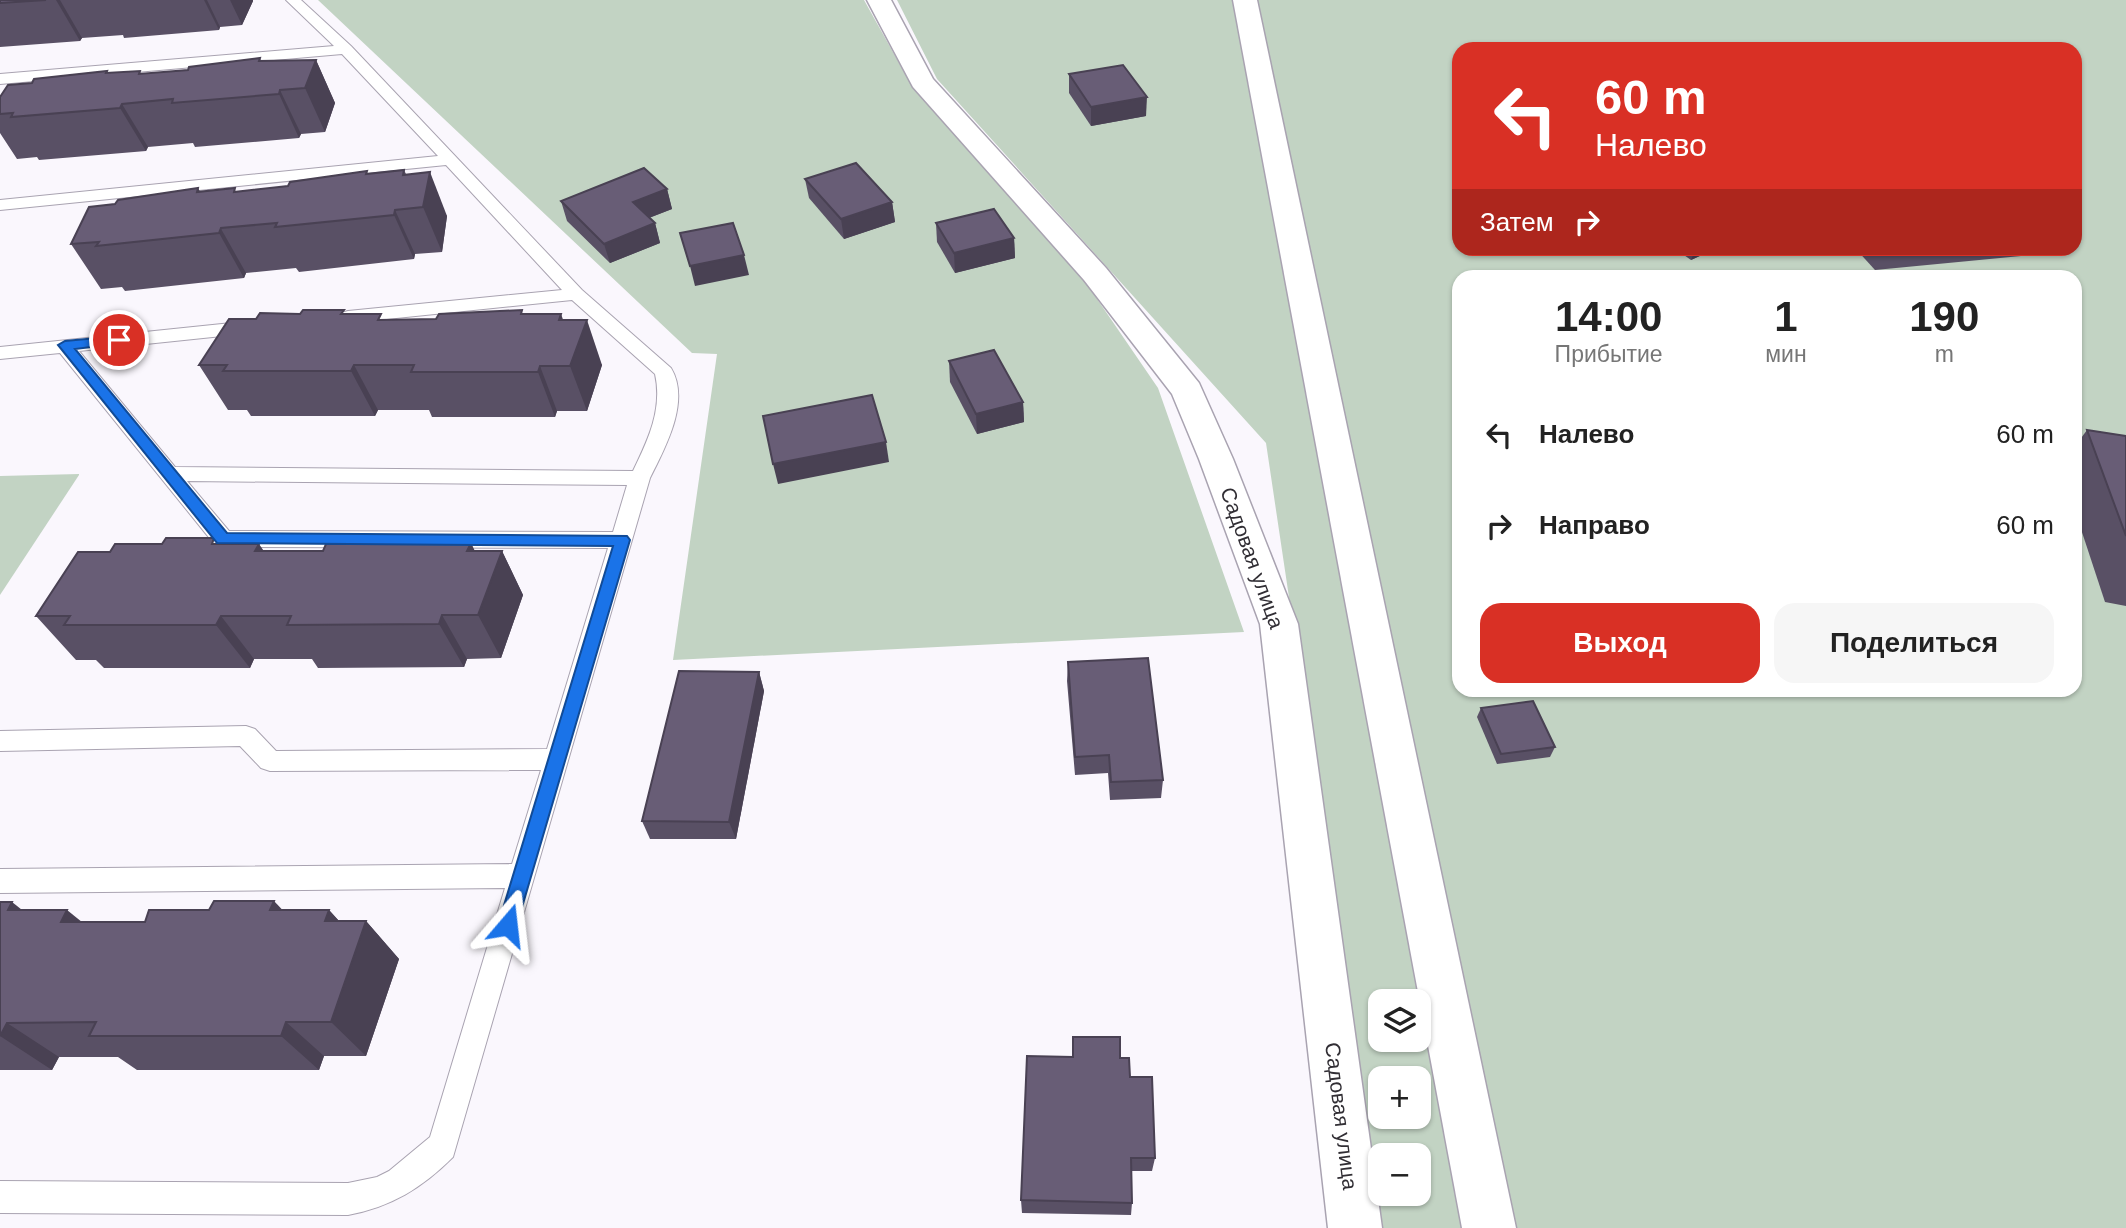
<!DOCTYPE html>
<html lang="ru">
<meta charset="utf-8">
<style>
body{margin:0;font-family:Arial,sans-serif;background:#f6f6f6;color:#222;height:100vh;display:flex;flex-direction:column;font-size:26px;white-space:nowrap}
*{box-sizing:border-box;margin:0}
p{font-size:23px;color:#767676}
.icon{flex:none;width:38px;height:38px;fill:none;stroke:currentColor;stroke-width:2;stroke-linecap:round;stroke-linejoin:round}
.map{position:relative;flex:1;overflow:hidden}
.details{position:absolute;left:1452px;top:270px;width:630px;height:427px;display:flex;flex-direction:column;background:#fff;border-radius:21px;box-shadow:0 2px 5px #0004}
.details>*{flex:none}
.hud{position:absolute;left:1452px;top:42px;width:630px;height:214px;border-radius:21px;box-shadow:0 2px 5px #0004;background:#d93025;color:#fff;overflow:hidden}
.controls{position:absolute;left:1368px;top:989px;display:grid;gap:14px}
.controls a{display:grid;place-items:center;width:63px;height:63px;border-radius:14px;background:#fff;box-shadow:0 2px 5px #0004;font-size:35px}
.pin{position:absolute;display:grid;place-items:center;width:60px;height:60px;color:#fff;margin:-30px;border:4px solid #fff;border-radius:50%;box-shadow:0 2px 7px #0007}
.me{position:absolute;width:77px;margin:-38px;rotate:17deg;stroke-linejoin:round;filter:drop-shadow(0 0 5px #0008)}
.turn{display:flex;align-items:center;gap:24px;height:147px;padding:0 28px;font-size:32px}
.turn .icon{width:91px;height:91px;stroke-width:2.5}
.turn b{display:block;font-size:49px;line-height:60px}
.then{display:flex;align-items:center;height:66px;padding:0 28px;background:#0003;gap:14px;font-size:26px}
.eta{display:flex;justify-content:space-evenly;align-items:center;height:119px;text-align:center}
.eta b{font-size:42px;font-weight:800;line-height:49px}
.action{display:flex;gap:14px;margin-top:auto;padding:14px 28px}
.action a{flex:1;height:80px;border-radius:21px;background:#d93025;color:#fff;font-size:28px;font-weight:800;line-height:80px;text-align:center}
.action a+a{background:#f6f6f6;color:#222}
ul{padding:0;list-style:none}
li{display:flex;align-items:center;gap:21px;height:91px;padding:0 28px}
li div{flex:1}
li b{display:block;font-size:26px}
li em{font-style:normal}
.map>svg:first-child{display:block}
</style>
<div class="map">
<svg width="2126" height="1228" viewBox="0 0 2126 1228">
<rect width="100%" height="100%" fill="#faf7fd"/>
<g fill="#c2d3c3" fill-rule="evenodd">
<path d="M 318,0 L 864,0 L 913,88 L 1080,274 L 1158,388 L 1244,632 L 673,660 L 717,354 L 692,353 Z"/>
<path d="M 897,0 L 2126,0 L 2126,1228 L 1383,1228 L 1266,443 L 937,79 ZM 1460,49 L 2076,49 L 2076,248 L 1460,248 ZM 1460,276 L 2076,276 L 2076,690 L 1460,690 ZM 1381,1001 L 1419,1001 L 1419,1040 L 1381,1040 ZM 1381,1078 L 1419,1078 L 1419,1116 L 1381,1116 ZM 1381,1155 L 1419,1155 L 1419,1194 L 1381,1194 Z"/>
<path d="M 79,474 L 79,475 L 0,595 L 0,476 Z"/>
</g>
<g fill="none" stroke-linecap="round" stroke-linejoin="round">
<g stroke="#a9a3b1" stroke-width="2">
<path id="lane" d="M 286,0 L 301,0 L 351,46 L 582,290 L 671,368 C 691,401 665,448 650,478 L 453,1157 C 422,1188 391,1207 348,1215 L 0,1213 L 0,1181 L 348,1183 L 377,1177 L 389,1171 L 430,1137 L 505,888 L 0,893 L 0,869 L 512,864 L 541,770 L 270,771 L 261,768 L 240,746 L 0,751 L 0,731 L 246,726 L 255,729 L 276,751 L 547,749 L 608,548 L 223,547 L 215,545 L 60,353 L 0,359 L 0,347 L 251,321 L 258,323 L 260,327 L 251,333 L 79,351 L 175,467 L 633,471 C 648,440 663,409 655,374 L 572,300 L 348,323 L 341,321 L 339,317 L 341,313 L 348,311 L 562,290 L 446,165 L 0,210 L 0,200 L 438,156 L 342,54 L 0,84 L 0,74 L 334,46 ZM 187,481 L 627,485 L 613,532 L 229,531 Z"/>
</g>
<g stroke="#a9a3b1" stroke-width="3">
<g id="street">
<path d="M 867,0 L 891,0 L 933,79 L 1106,268 L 1199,383 L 1233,459 L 1298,624 L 1382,1228 L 1328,1228 L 1260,624 L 1199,459 L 1172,394 L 1084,280 L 913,87 Z"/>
<path d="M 1233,0 L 1257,0 L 1516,1228 L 1462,1228 Z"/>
</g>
</g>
<use href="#lane" fill="#fff" fill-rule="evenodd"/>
<use href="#street" fill="#fff" fill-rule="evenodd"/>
</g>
<g fill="#595065">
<path d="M 0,0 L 253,0 L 253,1 L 242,25 L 220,27 L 219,30 L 124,38 L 123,35 L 82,38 L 80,41 L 0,47 Z"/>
<path d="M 260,58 L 261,61 L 316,60 L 335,103 L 325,132 L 301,134 L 299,138 L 195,147 L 193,143 L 148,147 L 146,151 L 39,160 L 37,157 L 17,159 L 0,133 L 0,97 L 32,83 L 109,73 L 142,74 L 188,70 Z"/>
<path d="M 1069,74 L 1146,116 L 1091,126 L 1069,93 Z"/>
<path d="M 404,170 L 406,174 L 447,216 L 442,252 L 415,254 L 414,259 L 299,272 L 296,268 L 246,273 L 244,278 L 125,291 L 122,287 L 101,289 L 71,244 L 115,204 L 200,191 L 238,192 L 288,186 L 368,174 Z"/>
<path d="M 805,179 L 892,202 L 895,222 L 844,239 L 809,198 Z"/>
<path d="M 667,189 L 672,209 L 649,218 L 655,223 L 660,243 L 610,263 L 567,221 L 561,201 Z"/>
<path d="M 936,223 L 1014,238 L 1015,258 L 955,273 L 937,242 Z"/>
<path d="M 1674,248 L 1717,248 L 1691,260 Z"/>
<path d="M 1855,248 L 2055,248 L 2053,253 L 1875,270 Z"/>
<path d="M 346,314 L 384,320 L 436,319 L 523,314 L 563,320 L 602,365 L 587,411 L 557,411 L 555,417 L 432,417 L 429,410 L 378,410 L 375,416 L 251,416 L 247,410 L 228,410 L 199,365 L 256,319 Z"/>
<path d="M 949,361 L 1023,402 L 1024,422 L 977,434 L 950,382 Z"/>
<path d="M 2087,430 L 2126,436 L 2126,606 L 2105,602 L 2076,514 L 2076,445 Z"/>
<path d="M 425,538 L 428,543 L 471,543 L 474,551 L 502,551 L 523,595 L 501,658 L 467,659 L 464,667 L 318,668 L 312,659 L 254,659 L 250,668 L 104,668 L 96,660 L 76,660 L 36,616 L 110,552 L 218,544 L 264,551 L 323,551 L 374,544 Z"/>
<path d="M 1068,662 L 1163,780 L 1161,798 L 1110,800 L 1108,773 L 1075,775 L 1067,681 Z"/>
<path d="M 759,672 L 764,691 L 736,839 L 650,839 L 642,821 Z"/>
<path d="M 1481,708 L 1555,747 L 1550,757 L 1497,764 L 1477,717 Z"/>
<path d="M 0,902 L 22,910 L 82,922 L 145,922 L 282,910 L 329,910 L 339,921 L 366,921 L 399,959 L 366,1056 L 324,1056 L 319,1070 L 137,1070 L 118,1057 L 59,1057 L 52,1070 L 0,1070 Z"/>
<path d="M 1073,1037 L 1120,1058 L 1130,1077 L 1155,1158 L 1152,1171 L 1132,1171 L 1132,1203 L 1131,1215 L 1022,1213 L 1021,1200 L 1073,1057 Z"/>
</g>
<g fill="#494153">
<path d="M 56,0 L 60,0 L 82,38 L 80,41 Z"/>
<path d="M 204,0 L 207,0 L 220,27 L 219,30 Z"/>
<path d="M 230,0 L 253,0 L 253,1 L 242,25 Z"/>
<path d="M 316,60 L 335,103 L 325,132 L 305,88 Z"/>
<path d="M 280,90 L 301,134 L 299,138 L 279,94 Z"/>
<path d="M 1147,97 L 1146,116 L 1091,126 L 1091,107 Z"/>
<path d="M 122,104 L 148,147 L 146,151 L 120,108 Z"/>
<path d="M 430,172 L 447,216 L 442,252 L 423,207 Z"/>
<path d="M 198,188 L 246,273 L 244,278 L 219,233 L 197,192 Z"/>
<path d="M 667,189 L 672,209 L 638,222 L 633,202 Z"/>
<path d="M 892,202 L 895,222 L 844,239 L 841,219 Z"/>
<path d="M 395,210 L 415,254 L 414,259 L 394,215 Z"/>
<path d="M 655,223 L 660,243 L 610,263 L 604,244 Z"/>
<path d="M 1014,238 L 1015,258 L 955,273 L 954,253 Z"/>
<path d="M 1696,248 L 1717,248 L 1691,260 Z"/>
<path d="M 744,255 L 749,275 L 695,286 L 690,266 Z"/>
<path d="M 561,314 L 575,353 L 587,320 L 602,365 L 587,411 L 570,366 L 559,320 Z"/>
<path d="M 354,365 L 378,410 L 375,416 L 351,371 Z"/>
<path d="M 540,366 L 557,411 L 555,417 L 538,372 Z"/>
<path d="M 1023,402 L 1024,422 L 977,434 L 976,414 Z"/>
<path d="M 886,442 L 889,462 L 778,484 L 773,464 Z"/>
<path d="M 471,543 L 490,582 L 502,551 L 523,595 L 501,658 L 478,615 L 467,551 Z"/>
<path d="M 259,544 L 289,588 L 255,551 Z"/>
<path d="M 442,615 L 467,659 L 464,667 L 439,624 Z"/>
<path d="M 221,616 L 254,659 L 250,668 L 216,625 Z"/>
<path d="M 759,672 L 764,691 L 736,839 L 729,822 Z"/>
<path d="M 274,901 L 310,939 L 270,910 Z"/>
<path d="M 12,902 L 60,940 L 8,910 Z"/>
<path d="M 67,910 L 113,947 L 61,922 Z"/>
<path d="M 329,910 L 359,943 L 366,921 L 399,959 L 366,1056 L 331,1022 L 325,921 Z"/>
<path d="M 286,1022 L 324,1056 L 319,1070 L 281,1036 Z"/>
<path d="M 7,1023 L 59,1057 L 52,1070 L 0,1036 Z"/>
</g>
<g fill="#685d76" stroke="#494153" stroke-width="2">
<path d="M 0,0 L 46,0 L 0,3 Z"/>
<path d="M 260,58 L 259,61 L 316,60 L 305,88 L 280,90 L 279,94 L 172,103 L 173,99 L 122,104 L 120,108 L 11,117 L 13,113 L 0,114 L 0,97 L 8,85 L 32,83 L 34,79 L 107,71 L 106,73 L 140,71 L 139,74 L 188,70 L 189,67 Z"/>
<path d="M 1123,65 L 1147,97 L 1091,107 L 1069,74 Z"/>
<path d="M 856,163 L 892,202 L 841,219 L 805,179 Z"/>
<path d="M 644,168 L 667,189 L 633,202 L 655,223 L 604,244 L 561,201 Z"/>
<path d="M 404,170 L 403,175 L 430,172 L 423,207 L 395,210 L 394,215 L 275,227 L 277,223 L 221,228 L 219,233 L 96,246 L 99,242 L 71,244 L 89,207 L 115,204 L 118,200 L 198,188 L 197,192 L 235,188 L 234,192 L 288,186 L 290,182 L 367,171 L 366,174 Z"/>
<path d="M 994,209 L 1014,238 L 954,253 L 936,223 Z"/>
<path d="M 733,223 L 744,255 L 690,266 L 680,233 Z"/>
<path d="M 303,310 L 344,310 L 341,314 L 381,314 L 378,320 L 436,319 L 439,314 L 522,310 L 521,314 L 561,314 L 559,320 L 587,320 L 570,366 L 540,366 L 538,372 L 411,372 L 414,365 L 354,365 L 351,371 L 223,371 L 227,365 L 199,365 L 229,319 L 256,319 L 260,313 L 300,314 Z"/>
<path d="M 994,350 L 1023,402 L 976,414 L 949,361 Z"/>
<path d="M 872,395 L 886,442 L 773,464 L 763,416 Z"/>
<path d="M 2087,430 L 2126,436 L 2126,536 Z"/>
<path d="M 166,538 L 214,538 L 212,544 L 259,544 L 255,551 L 323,551 L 326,544 L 374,544 L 377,538 L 425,538 L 423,543 L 471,543 L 467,551 L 502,551 L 478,615 L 442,615 L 439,624 L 287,625 L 291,616 L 221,616 L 216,625 L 64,625 L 70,616 L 36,616 L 78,552 L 110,552 L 115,544 L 162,544 Z"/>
<path d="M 1148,658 L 1163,780 L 1111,782 L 1109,755 L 1075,757 L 1068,662 Z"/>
<path d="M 679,671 L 759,672 L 729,822 L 642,821 Z"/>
<path d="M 1533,701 L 1555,747 L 1501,754 L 1481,708 Z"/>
<path d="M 214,901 L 274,901 L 270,910 L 329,910 L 325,921 L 366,921 L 331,1022 L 286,1022 L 281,1036 L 89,1036 L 96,1022 L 7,1023 L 0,1036 L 0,902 L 12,902 L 8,910 L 67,910 L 61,922 L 145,922 L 149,910 L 209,910 Z"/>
<path d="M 1073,1037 L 1120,1037 L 1120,1058 L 1129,1058 L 1130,1077 L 1152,1077 L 1155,1158 L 1131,1158 L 1132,1203 L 1021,1200 L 1027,1056 L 1073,1057 Z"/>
</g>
<path fill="#1a73e8" stroke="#114b97" stroke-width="2" d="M 119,336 L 125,340 L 123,343 L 75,349 L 227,533 L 627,536 L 630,540 L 515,931 L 508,934 L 501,931 L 498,925 L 613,546 L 217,543 L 58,345 L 65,341 Z"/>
<g text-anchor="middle" stroke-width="7" stroke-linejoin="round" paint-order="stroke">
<g font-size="21" fill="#312e34" stroke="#fff">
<text transform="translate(1252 558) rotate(70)" y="7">Садовая улица</text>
<text transform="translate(1341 1116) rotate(83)" y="7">Садовая улица</text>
</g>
</g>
</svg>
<div class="controls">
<a><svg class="icon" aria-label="layers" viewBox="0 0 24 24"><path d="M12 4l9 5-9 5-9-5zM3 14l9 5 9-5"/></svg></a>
<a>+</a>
<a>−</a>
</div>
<div class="pin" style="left:119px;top:340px;background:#d93025"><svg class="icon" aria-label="arrive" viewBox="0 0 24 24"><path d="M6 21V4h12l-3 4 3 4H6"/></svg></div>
<svg class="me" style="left:508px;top:925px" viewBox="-20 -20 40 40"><path d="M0-17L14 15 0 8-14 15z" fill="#1a73e8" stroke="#fff" stroke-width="4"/></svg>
<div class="hud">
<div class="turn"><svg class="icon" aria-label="left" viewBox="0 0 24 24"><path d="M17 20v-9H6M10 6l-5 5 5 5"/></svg><div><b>60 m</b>Налево</div></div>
<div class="then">Затем<svg class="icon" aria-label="right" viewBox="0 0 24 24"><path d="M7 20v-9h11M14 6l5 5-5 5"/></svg></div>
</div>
<section class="details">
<div class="eta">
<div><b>14:00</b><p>Прибытие</p></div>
<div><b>1</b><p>мин</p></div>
<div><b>190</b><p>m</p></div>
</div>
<ul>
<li><svg class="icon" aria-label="left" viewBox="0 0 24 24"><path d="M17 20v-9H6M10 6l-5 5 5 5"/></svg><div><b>Налево</b></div><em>60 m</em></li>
<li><svg class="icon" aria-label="right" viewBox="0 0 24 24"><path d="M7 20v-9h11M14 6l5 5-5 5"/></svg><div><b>Направо</b></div><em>60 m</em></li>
</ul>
<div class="action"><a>Выход</a><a>Поделиться</a></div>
</section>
</div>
